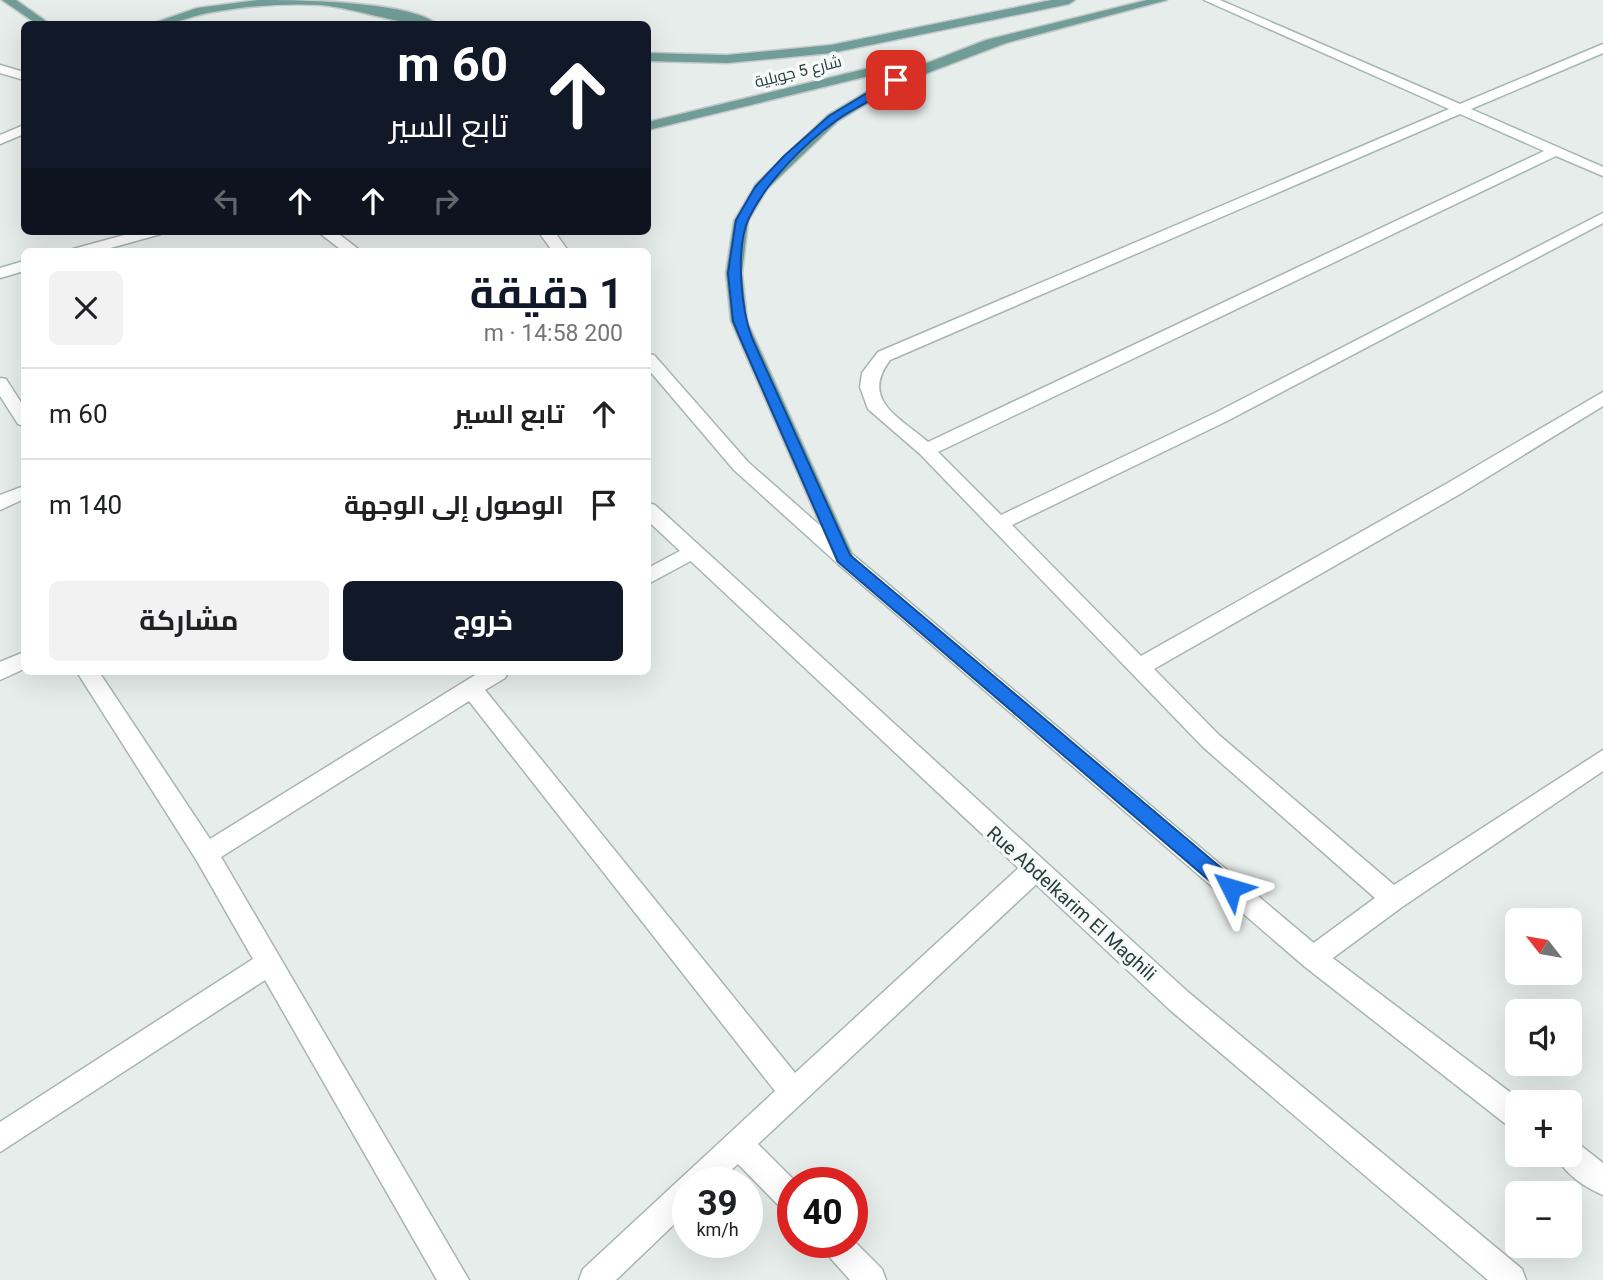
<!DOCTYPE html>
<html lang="ar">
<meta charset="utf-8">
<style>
body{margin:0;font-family:Roboto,Cairo,sans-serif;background:#f2f2f2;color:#202124;direction:rtl;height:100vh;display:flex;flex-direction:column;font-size:26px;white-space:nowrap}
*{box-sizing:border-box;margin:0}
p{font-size:23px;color:#757577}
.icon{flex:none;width:38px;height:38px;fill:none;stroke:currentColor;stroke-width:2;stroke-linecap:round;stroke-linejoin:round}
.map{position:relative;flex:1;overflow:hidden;direction:ltr}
.panel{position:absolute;left:21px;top:248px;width:630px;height:427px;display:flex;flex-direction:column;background:#fff;border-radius:10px;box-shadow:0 7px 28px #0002;direction:rtl}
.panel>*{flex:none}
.top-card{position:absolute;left:21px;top:21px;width:630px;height:214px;border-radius:10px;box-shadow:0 7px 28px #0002;direction:rtl;background:#111827;color:#fff;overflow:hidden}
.needle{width:46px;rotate:301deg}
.fabs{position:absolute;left:1505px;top:908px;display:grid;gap:14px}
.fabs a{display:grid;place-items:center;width:77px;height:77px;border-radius:10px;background:#fff;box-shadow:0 7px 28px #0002;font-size:35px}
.speed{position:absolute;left:672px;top:1167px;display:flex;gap:14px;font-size:35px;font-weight:700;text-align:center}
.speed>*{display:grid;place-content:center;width:91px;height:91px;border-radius:50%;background:#fff;box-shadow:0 7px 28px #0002;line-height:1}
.speed small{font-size:18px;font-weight:400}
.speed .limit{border:10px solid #d22;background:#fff;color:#111}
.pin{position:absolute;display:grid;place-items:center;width:60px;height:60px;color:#fff;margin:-30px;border-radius:14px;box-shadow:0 4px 10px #0006}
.me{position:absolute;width:77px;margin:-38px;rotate:310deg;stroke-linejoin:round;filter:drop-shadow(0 0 5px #0008)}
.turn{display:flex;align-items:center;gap:24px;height:147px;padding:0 28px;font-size:32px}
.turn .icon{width:91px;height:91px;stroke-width:2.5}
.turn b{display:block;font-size:49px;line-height:60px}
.lanes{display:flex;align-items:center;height:66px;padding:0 28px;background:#0003;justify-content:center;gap:35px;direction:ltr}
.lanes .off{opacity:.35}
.round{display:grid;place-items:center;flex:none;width:74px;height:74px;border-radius:10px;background:#f2f2f2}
.headline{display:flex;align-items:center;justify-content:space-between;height:119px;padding:0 28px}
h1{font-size:42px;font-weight:700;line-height:52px;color:#111827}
.cta{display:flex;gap:14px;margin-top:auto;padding:14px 28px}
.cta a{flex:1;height:80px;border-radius:10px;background:#111827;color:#fff;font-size:28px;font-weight:700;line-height:80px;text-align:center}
.cta a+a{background:#f2f2f2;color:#202124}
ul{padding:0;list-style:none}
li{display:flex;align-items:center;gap:21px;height:91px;padding:0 28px;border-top:2px solid #e0e0e0}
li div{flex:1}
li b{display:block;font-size:26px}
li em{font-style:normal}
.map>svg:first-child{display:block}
</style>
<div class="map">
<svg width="1603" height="1280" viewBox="0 0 1603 1280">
<rect width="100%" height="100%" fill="#e6edeb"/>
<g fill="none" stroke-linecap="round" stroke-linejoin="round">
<g stroke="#a9b5b2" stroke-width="3">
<path id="service" d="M 0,65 L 24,72 L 24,80 L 0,73 Z"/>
</g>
<g stroke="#a9b5b2" stroke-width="3">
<g id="minor">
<path d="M 1204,0 L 1220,0 L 1460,104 L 1603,44 L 1603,53 L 1471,109 L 1603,167 L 1603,176 L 1556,156 L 938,452 L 1001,515 L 1215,413 L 1603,213 L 1603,223 L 1227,421 L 1012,525 L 1141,656 L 1446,484 L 1603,392 L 1603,406 L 1460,494 L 1154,669 L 1219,735 L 1394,885 L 1603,750 L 1603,771 L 1402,907 L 1322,966 L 1313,970 L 1304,966 L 1300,958 L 1304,950 L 1375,898 L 1203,747 L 920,454 L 868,409 L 860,387 L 862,373 L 878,352 L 1449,109 ZM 1460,114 L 1544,151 L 928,442 C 899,417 860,400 890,360 Z"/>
<path d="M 0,378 L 6,379 L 24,407 L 24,426 L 18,424 L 0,396 Z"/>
<path d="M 24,486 L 24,499 L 0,510 L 0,495 Z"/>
<path d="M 691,545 L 698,547 L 701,552 L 698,557 L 648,584 L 648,568 Z"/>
<path d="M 24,652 L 24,669 L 0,680 L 0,662 Z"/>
<path d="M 77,672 L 99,672 L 210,839 L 480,672 L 508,672 L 505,678 L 485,690 L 795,1073 L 1025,862 L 1034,859 L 1043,862 L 1046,870 L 1043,878 L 758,1144 L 797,1183 L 793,1183 L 793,1214 L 783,1210 L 738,1164 L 717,1183 L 688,1183 L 688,1211 L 616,1280 L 579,1280 L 583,1269 L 775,1091 L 469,701 L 221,857 L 469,1280 L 437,1280 L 265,980 L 0,1152 L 0,1122 L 253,959 L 197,861 Z"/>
<path d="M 852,1239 L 882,1269 L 886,1280 L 850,1280 L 825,1252 L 820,1242 L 852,1242 Z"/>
</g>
</g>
<g stroke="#a9b5b2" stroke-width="3">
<g id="tertiary">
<path d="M 317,231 L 335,231 L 362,252 L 344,252 Z"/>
<path d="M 538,231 L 554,231 L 569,252 L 553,252 Z"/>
<path d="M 648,354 L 654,355 L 748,462 L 851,553 L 1322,950 L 1523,1102 L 1517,1102 L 1517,1129 L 1507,1125 L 1304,966 L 837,563 L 734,470 L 648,369 Z"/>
<path d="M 648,503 L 655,505 L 1188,992 L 1522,1269 L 1526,1280 L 1488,1280 L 1170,1010 L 648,521 Z"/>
<path d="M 1570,1141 L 1580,1145 L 1603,1163 L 1603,1195 C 1586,1188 1563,1173 1556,1155 L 1570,1155 Z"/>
</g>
</g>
<g stroke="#a3b5b0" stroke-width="3">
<g id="secondary">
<path d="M 24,125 L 24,134 L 0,144 L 0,135 Z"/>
<path d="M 139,231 L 164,231 L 161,234 L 96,252 L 70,252 L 73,249 Z"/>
<path d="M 24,261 L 24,271 L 0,278 L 0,268 Z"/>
</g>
</g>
<g stroke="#c3c9c8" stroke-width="3">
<g id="primary">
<path d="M 2,0 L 16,0 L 50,24 L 37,24 Z"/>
<path d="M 258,0 C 296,0 408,1 437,24 C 404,27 356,8 321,5 C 286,3 248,6 213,12 C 193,15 172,26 151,24 L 197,8 Z"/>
<path d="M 1052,0 L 1075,0 L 1069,4 L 831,53 L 727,63 L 648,61 L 648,53 L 727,55 L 831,45 Z"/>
<path d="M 1147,0 L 1167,0 L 1006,43 L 901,83 L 838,121 L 767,189 L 748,221 L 742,273 L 747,321 L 854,558 L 851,563 L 837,563 L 731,321 L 726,273 L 734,221 L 756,184 L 828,115 L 891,77 L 986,40 Z"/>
<path d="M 918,56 L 924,60 L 922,63 L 648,130 L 648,122 Z"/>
</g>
</g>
<use href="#service" fill="#fff" fill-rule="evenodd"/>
<use href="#minor" fill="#fff" fill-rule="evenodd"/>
<use href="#tertiary" fill="#fff" fill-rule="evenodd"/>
<use href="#secondary" fill="#fff" fill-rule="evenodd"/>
<use href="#primary" fill="#709d97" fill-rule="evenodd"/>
</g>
<path fill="#1a73e8" stroke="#114b97" stroke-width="2" d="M 892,78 L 901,80 C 883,97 857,105 837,120 C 805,143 766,182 749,218 C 735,247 741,309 752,338 L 850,555 L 1238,882 L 1240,888 L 1238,894 L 1231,896 L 1225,894 L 838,562 L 740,338 L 733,321 L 728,273 L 736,220 L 755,187 L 784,156 L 829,116 Z"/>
<g text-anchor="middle" stroke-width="7" stroke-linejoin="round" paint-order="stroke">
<g font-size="16" fill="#273d3a" stroke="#f6faf9">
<text transform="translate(798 71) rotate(-14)" y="6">شارع 5 جويلية</text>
</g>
<g font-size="19" fill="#273d3a" stroke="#f6faf9">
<text transform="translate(1072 903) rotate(42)" y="7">Rue Abdelkarim El Maghili</text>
</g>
</g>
</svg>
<div class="fabs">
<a><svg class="needle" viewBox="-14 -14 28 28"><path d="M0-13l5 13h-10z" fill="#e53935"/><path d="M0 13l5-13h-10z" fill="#757577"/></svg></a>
<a><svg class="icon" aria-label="sound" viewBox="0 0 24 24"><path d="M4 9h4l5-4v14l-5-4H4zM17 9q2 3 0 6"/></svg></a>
<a>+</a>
<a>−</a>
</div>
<div class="speed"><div>39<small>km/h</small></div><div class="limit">40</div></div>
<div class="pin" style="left:896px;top:80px;background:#d93025"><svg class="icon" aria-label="arrive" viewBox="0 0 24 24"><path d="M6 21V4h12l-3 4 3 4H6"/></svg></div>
<svg class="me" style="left:1231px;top:888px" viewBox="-20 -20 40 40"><path d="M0-17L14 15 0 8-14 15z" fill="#1a73e8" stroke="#fff" stroke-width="4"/></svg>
<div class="top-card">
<div class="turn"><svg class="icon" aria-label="ahead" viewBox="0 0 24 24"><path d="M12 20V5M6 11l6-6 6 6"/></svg><div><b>60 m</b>تابع السير</div></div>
<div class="lanes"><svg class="icon off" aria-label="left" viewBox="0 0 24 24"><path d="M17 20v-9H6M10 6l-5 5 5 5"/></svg><svg class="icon" aria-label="ahead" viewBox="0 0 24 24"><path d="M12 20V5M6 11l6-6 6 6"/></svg><svg class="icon" aria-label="ahead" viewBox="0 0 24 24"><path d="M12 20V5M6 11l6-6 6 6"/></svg><svg class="icon off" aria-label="right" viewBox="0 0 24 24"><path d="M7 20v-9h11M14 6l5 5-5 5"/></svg></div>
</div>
<section class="panel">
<div class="headline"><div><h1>1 دقيقة</h1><p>200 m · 14:58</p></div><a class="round"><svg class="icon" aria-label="close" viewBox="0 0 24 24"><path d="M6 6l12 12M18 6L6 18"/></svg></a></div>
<ul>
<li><svg class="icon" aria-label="ahead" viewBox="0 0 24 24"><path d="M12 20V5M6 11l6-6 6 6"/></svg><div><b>تابع السير</b></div><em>60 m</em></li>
<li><svg class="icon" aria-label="arrive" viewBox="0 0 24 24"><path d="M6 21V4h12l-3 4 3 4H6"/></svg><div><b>الوصول إلى الوجهة</b></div><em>140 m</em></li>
</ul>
<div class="cta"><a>خروج</a><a>مشاركة</a></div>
</section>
</div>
